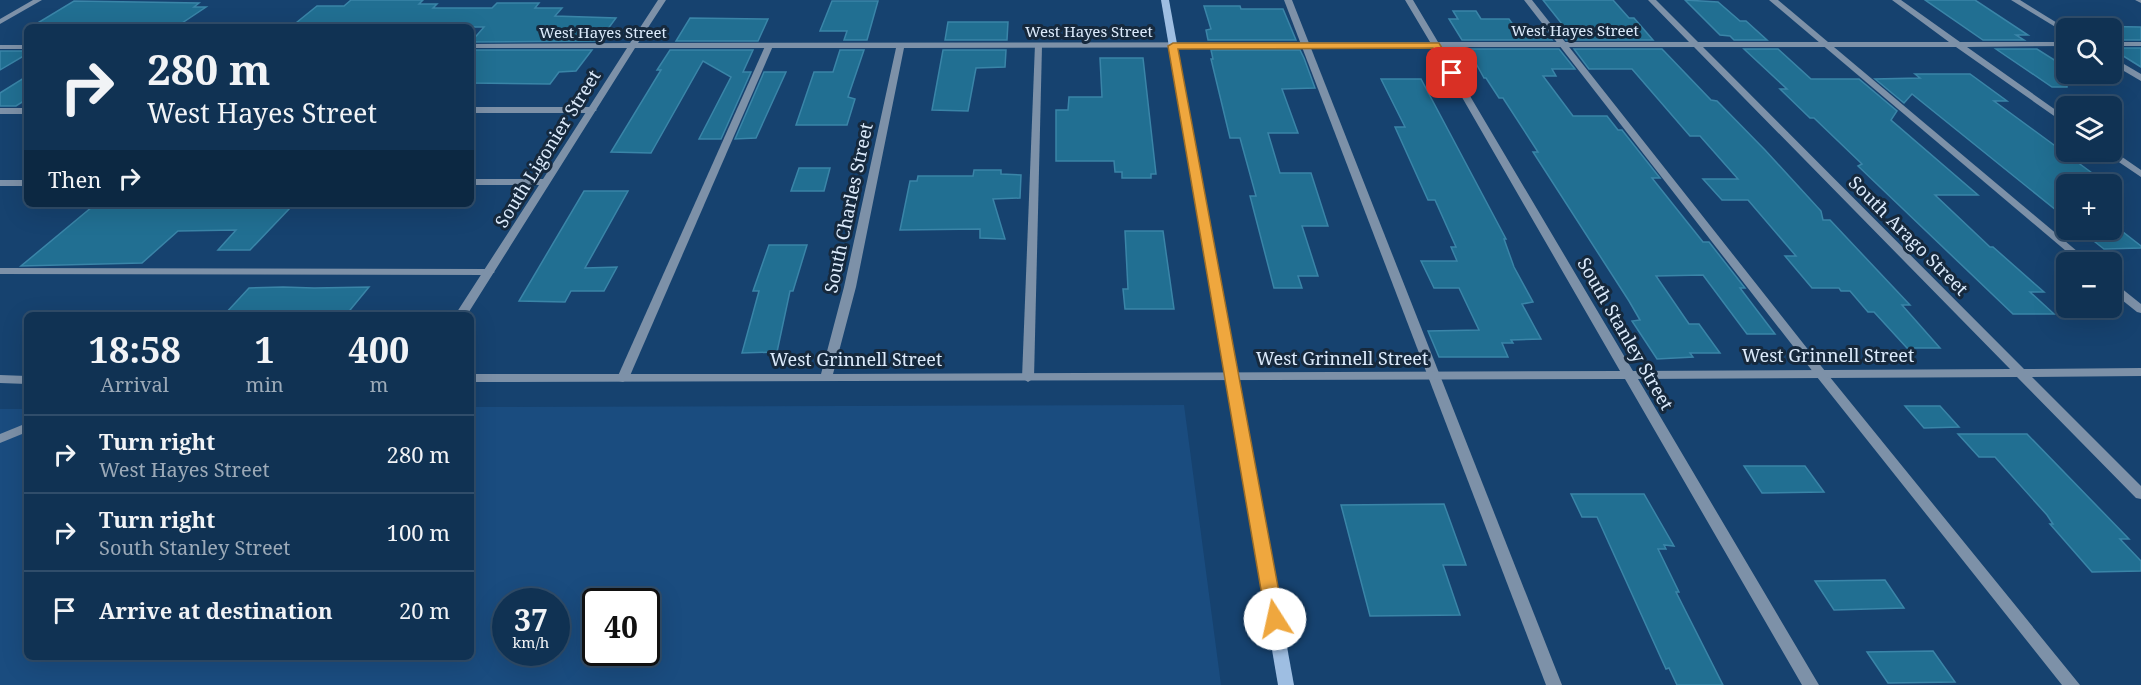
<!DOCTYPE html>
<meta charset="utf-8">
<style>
body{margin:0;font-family:"Noto Serif",serif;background:#193a5a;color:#f1f3f6;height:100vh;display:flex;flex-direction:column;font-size:22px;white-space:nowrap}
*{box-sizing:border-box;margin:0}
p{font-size:20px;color:#9caab8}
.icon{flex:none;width:33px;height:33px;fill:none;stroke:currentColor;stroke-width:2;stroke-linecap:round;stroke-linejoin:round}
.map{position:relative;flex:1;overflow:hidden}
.panel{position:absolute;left:24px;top:312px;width:450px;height:348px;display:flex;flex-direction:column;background:#103253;border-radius:9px;box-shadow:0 6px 24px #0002,0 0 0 2px #304d6a}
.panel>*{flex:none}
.hud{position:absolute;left:24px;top:24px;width:450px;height:183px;border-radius:9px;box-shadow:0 6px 24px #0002,0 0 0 2px #304d6a;background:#103253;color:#f1f3f6;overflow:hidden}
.fabs{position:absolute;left:2056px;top:18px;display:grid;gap:12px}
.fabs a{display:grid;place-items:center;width:66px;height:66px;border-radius:9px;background:#103253;box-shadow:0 6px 24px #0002,0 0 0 2px #304d6a;font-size:30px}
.speed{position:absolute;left:492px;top:588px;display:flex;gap:12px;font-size:30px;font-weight:700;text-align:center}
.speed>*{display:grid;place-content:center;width:78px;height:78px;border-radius:50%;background:#103253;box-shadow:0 6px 24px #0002,0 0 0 2px #304d6a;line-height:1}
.speed small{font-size:15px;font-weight:400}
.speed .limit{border:3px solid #111;border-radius:9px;background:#fff;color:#111}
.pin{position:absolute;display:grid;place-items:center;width:51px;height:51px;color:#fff;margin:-26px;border-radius:12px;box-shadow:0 3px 9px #0006}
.me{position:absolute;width:66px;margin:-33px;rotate:350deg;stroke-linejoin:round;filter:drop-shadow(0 0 4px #0008)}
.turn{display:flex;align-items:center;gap:21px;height:126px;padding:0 24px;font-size:27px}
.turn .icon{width:78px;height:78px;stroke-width:2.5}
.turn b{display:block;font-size:42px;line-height:51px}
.then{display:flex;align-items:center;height:57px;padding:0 24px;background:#0003;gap:12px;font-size:22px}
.eta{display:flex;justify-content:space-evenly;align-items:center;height:102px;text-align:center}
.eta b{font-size:36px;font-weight:700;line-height:42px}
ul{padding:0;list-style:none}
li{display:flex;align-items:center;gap:18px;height:78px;padding:0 24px;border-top:2px solid #304d6a}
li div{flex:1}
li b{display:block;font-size:22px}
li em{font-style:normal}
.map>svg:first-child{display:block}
</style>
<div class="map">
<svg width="2141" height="685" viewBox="0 0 2141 685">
<rect width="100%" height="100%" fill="#16426f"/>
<path fill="#1a4c7f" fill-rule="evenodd" d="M 1184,405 L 1221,685 L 0,685 L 0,409 L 27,409 L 27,657 L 471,657 L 471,407 ZM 506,602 L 556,602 L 556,652 L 506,652 ZM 596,602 L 646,602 L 646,652 L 596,652 Z"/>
<g fill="#216f92" stroke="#3a85a8" stroke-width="1.5">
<path d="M 351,0 L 423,0 L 419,4 L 437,4 L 433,8 L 492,8 L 497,3 L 539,3 L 535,8 L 562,8 L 555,16 L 616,18 L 599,41 L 471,42 L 484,27 L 416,27 L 416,24 L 413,27 L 291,27 L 317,6 L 344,6 Z"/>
<path d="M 1543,0 L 1613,0 L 1629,18 L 1634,18 L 1653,40 L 1566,40 L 1558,29 L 1566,29 Z"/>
<path d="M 1685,0 L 1718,2 L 1740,21 L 1746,21 L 1767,40 L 1734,40 L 1730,36 L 1720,35 Z"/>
<path d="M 1925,0 L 1975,0 L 2028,35 L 2016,35 L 2024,40 L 1983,40 Z"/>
<path d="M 74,1 L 199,3 L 194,7 L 206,7 L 176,27 L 31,27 Z"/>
<path d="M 832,1 L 878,1 L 867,40 L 844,40 L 847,31 L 820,31 Z"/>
<path d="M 1204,6 L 1240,6 L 1241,9 L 1283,9 L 1296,40 L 1208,40 L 1206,30 L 1211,29 Z"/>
<path d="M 1453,11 L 1476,11 L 1481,19 L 1509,19 L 1516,29 L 1544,29 L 1552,40 L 1462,40 L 1449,19 L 1458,19 Z"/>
<path d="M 690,18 L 768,19 L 758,41 L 676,41 Z"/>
<path d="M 948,22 L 1008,22 L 1007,40 L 945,40 Z"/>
<path d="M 2087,26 L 2141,27 L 2141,40 L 2112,40 L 2112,28 L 2077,28 L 2091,28 Z"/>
<path d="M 2112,48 L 2141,48 L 2141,67 L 2112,49 Z"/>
<path d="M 1468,49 L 1559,49 L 1575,69 L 1552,69 L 1556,76 L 1543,76 L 1573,116 L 1607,116 L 1618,130 L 1622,130 L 1660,178 L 1652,178 L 1703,242 L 1709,242 L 1745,288 L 1740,288 L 1775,334 L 1747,334 L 1703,275 L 1656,276 L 1689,324 L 1699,324 L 1720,353 L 1690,353 L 1693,357 L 1657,359 L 1632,321 L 1640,320 L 1629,301 L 1533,152 L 1538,152 L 1503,98 L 1499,98 L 1486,78 L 1484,78 Z"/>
<path d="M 1574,49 L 1662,49 L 1711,100 L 1717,101 L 1765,150 L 1821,211 L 1823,220 L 1830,220 L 1910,305 L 1902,305 L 1940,348 L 1907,348 L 1874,312 L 1868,312 L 1850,291 L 1841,291 L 1839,288 L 1812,288 L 1785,256 L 1796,256 L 1748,200 L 1722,200 L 1703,179 L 1738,179 L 1700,136 L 1690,136 L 1632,69 L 1589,69 Z"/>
<path d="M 1744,49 L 1778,49 L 1811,79 L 1859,79 L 1897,111 L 1891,120 L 1978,195 L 1935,195 L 1990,247 L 1993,247 L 2044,292 L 2030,292 L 2054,314 L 2013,314 L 1858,166 L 1862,164 L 1814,118 L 1810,118 L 1780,89 L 1787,89 Z"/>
<path d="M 1996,49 L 2037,49 L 2067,68 L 2067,87 L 2052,87 Z"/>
<path d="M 471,50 L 592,50 L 576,71 L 559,72 L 550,84 L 471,83 Z"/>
<path d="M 670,50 L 753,50 L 743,72 L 751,72 L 721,139 L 699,139 L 731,77 L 703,61 L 651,153 L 611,152 L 661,70 L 657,70 Z"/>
<path d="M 840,50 L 864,50 L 848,97 L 855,99 L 847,125 L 796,125 L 814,72 L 833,72 Z"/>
<path d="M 943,50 L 1006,50 L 1005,67 L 976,68 L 968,111 L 932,110 Z"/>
<path d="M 1211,50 L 1300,50 L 1304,58 L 1315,88 L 1282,89 L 1298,133 L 1268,133 L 1280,173 L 1311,173 L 1328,226 L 1302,226 L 1318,276 L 1298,276 L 1302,288 L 1274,288 L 1250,196 L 1256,196 L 1240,138 L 1230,138 L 1211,59 L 1213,59 Z"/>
<path d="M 0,51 L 27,51 L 27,54 L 0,70 Z"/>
<path d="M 1100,58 L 1143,58 L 1156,174 L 1151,174 L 1151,178 L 1122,178 L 1122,172 L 1115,172 L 1114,161 L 1056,161 L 1056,110 L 1068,110 L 1069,97 L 1102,97 Z"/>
<path d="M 764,72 L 786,72 L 756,138 L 735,139 Z"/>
<path d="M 1915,74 L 1970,74 L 2007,101 L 1994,101 L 2107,184 L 2067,184 L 2067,219 L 1912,94 L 1904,103 L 1875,79 L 1920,78 Z"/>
<path d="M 27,76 L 27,99 L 16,106 L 0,106 L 0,93 Z"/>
<path d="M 1381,79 L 1421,79 L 1506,239 L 1504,239 L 1514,267 L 1533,302 L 1522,304 L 1541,339 L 1511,340 L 1513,343 L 1502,343 L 1508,357 L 1439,357 L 1428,331 L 1479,330 L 1459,288 L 1434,288 L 1421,261 L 1457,261 L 1451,247 L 1456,247 L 1435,200 L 1428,200 L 1395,127 L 1405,127 Z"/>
<path d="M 799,168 L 830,168 L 824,191 L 791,191 Z"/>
<path d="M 974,170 L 1001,170 L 1001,174 L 1021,175 L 1020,198 L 993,199 L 1005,239 L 980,238 L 980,229 L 900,230 L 910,181 L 917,181 L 918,176 L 973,176 Z"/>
<path d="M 584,191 L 628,191 L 585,268 L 617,267 L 604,291 L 571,291 L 565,302 L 519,301 Z"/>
<path d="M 92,207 L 291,207 L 250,250 L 218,250 L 236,230 L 178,231 L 142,263 L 21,266 Z"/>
<path d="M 2112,218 L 2122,225 L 2114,225 L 2141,246 L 2141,248 L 2104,249 L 2080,230 L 2112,230 Z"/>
<path d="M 1125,231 L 1163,231 L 1174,309 L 1125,309 L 1123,289 L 1128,289 Z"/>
<path d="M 769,245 L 807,245 L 793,291 L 790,291 L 777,352 L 742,353 L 759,291 L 753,291 Z"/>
<path d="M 283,287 L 314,288 L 369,287 L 346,315 L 224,315 L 249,288 Z"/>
<path d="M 1905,406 L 1940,406 L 1959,427 L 1924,428 Z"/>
<path d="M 1958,434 L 2027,434 L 2129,539 L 2120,539 L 2141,561 L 2141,571 L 2092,572 L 2050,524 L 2053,524 L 2047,515 L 1995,457 L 1979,457 Z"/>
<path d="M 1744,466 L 1805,466 L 1824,492 L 1762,493 Z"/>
<path d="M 1571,494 L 1644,494 L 1674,546 L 1664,545 L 1666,549 L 1658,549 L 1679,592 L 1676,592 L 1723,685 L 1677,685 L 1669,668 L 1666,669 L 1597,517 L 1582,517 Z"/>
<path d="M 1444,504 L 1466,565 L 1443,565 L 1460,615 L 1370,616 L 1341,505 Z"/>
<path d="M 1885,580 L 1904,608 L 1834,610 L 1815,581 Z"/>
<path d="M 1933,651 L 1955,682 L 1888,683 L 1867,652 Z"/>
</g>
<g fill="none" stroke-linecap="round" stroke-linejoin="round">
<g fill="#7d91a8" fill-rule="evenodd">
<path d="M 1284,0 L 1292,0 L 1562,685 L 1546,685 Z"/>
<path d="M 1524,0 L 1532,0 L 1825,371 L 2080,685 L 2062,685 L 1817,377 Z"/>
<path d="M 1769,0 L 1778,0 L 2090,262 L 2079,262 Z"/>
<path d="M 2011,0 L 2020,0 L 2067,29 L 2067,34 Z"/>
<path d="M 766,44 L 773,46 L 629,378 L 623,382 L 619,381 L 617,378 Z"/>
<path d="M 1035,44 L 1042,46 L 1034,378 L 1028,382 L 1022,378 Z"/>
<path d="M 2112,57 L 2141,74 L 2141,81 L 2112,64 Z"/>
<path d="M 471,107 L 592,107 L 597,110 L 592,113 L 471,113 Z"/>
<rect x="0" y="108" width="27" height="6"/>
<path d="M 0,268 L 489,269 L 495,272 L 489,275 L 0,274 Z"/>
<path d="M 2112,283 L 2116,284 L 2141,304 L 2141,313 L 2137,312 L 2112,292 Z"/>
<path d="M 27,423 L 27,432 L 0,443 L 0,434 Z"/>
</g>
<g fill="#7d91a8" fill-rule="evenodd">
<path d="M 33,0 L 42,0 L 0,24 L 0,19 Z"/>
<path d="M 658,0 L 666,0 L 638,43 L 1430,42 L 1405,0 L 1413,0 L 1438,42 L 1689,42 L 1648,0 L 1656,0 L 1698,42 L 1949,42 L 1892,0 L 1901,0 L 1960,42 L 2067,42 L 2067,46 L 1967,47 L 2067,118 L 2067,125 L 1956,47 L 1703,47 L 2024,369 L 2141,368 L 2141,376 L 2032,377 L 2141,486 L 2141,499 L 2136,498 L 2017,377 L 1638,379 L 1819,685 L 1802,685 L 1625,379 L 471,382 L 471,374 L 821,374 L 844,287 L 896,48 L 635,48 L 467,315 L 455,315 L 539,185 L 471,185 L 471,179 L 543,179 L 627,48 L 471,48 L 471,44 L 630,43 ZM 1433,47 L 1620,371 L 833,374 L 856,287 L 904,48 ZM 1441,47 L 1694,47 L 2010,369 L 1633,371 Z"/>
<path d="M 2135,0 L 2141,0 L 2141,3 Z"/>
<rect x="2112" y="42" width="29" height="4"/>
<rect x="0" y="45" width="27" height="4"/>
<path d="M 2112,150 L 2141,170 L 2141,177 L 2104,152 L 2112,152 Z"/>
<rect x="0" y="180" width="27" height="6"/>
<path d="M 0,375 L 27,376 L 27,384 L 0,383 Z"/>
</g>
<path fill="#9ebee2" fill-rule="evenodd" d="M 1161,0 L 1169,0 L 1294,685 L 1278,685 Z"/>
</g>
<path fill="#efa73e" stroke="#9b6d28" stroke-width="1.5" d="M 1173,43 L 1439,43 L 1457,73 L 1449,75 L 1433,48 L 1178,49 L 1284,619 L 1281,624 L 1275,626 L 1268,624 L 1266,619 L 1168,46 Z"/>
<g text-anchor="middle" stroke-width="6" stroke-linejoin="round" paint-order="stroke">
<g font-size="15" fill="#dcebfc" stroke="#16293d">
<text x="1575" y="36">West Hayes Street</text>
<text x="1089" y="37">West Hayes Street</text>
<text x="603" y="38">West Hayes Street</text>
</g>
<g font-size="18" fill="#dcebfc" stroke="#16293d">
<text transform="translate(548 149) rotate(-58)" y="6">South Ligonier Street</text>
<text transform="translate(849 208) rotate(-78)" y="6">South Charles Street</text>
<text transform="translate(1908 236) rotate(45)" y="6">South Arago Street</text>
<text transform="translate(1625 334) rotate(60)" y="6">South Stanley Street</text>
<text x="1828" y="362">West Grinnell Street</text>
<text x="1342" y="365">West Grinnell Street</text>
<text x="856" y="366">West Grinnell Street</text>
</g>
</g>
</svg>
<div class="fabs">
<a><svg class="icon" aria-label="search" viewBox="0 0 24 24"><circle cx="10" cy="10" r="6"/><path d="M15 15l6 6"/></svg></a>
<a><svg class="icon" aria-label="layers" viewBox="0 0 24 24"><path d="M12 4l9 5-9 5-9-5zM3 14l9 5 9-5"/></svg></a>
<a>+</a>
<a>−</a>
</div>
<div class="speed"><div>37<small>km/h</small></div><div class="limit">40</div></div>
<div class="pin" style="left:1452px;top:73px;background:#d93025"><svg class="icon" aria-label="arrive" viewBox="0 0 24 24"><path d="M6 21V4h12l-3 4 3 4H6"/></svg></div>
<svg class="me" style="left:1275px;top:619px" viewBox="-20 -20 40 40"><circle r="19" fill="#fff"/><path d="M0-13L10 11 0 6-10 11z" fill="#efa73e"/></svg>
<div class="hud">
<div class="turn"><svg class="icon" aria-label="right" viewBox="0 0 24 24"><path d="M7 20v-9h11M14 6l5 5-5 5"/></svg><div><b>280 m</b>West Hayes Street</div></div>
<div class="then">Then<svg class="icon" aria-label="right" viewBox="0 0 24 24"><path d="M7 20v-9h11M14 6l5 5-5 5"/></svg></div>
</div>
<section class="panel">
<div class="eta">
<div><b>18:58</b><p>Arrival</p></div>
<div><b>1</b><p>min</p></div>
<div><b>400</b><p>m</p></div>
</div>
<ul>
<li><svg class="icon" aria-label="right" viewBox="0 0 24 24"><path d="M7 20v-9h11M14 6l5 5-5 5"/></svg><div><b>Turn right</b><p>West Hayes Street</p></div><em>280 m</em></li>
<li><svg class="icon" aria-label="right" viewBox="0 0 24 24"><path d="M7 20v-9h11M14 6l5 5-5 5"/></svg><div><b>Turn right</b><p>South Stanley Street</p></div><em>100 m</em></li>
<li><svg class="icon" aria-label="arrive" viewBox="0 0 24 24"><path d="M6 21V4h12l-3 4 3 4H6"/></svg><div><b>Arrive at destination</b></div><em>20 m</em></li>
</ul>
</section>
</div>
